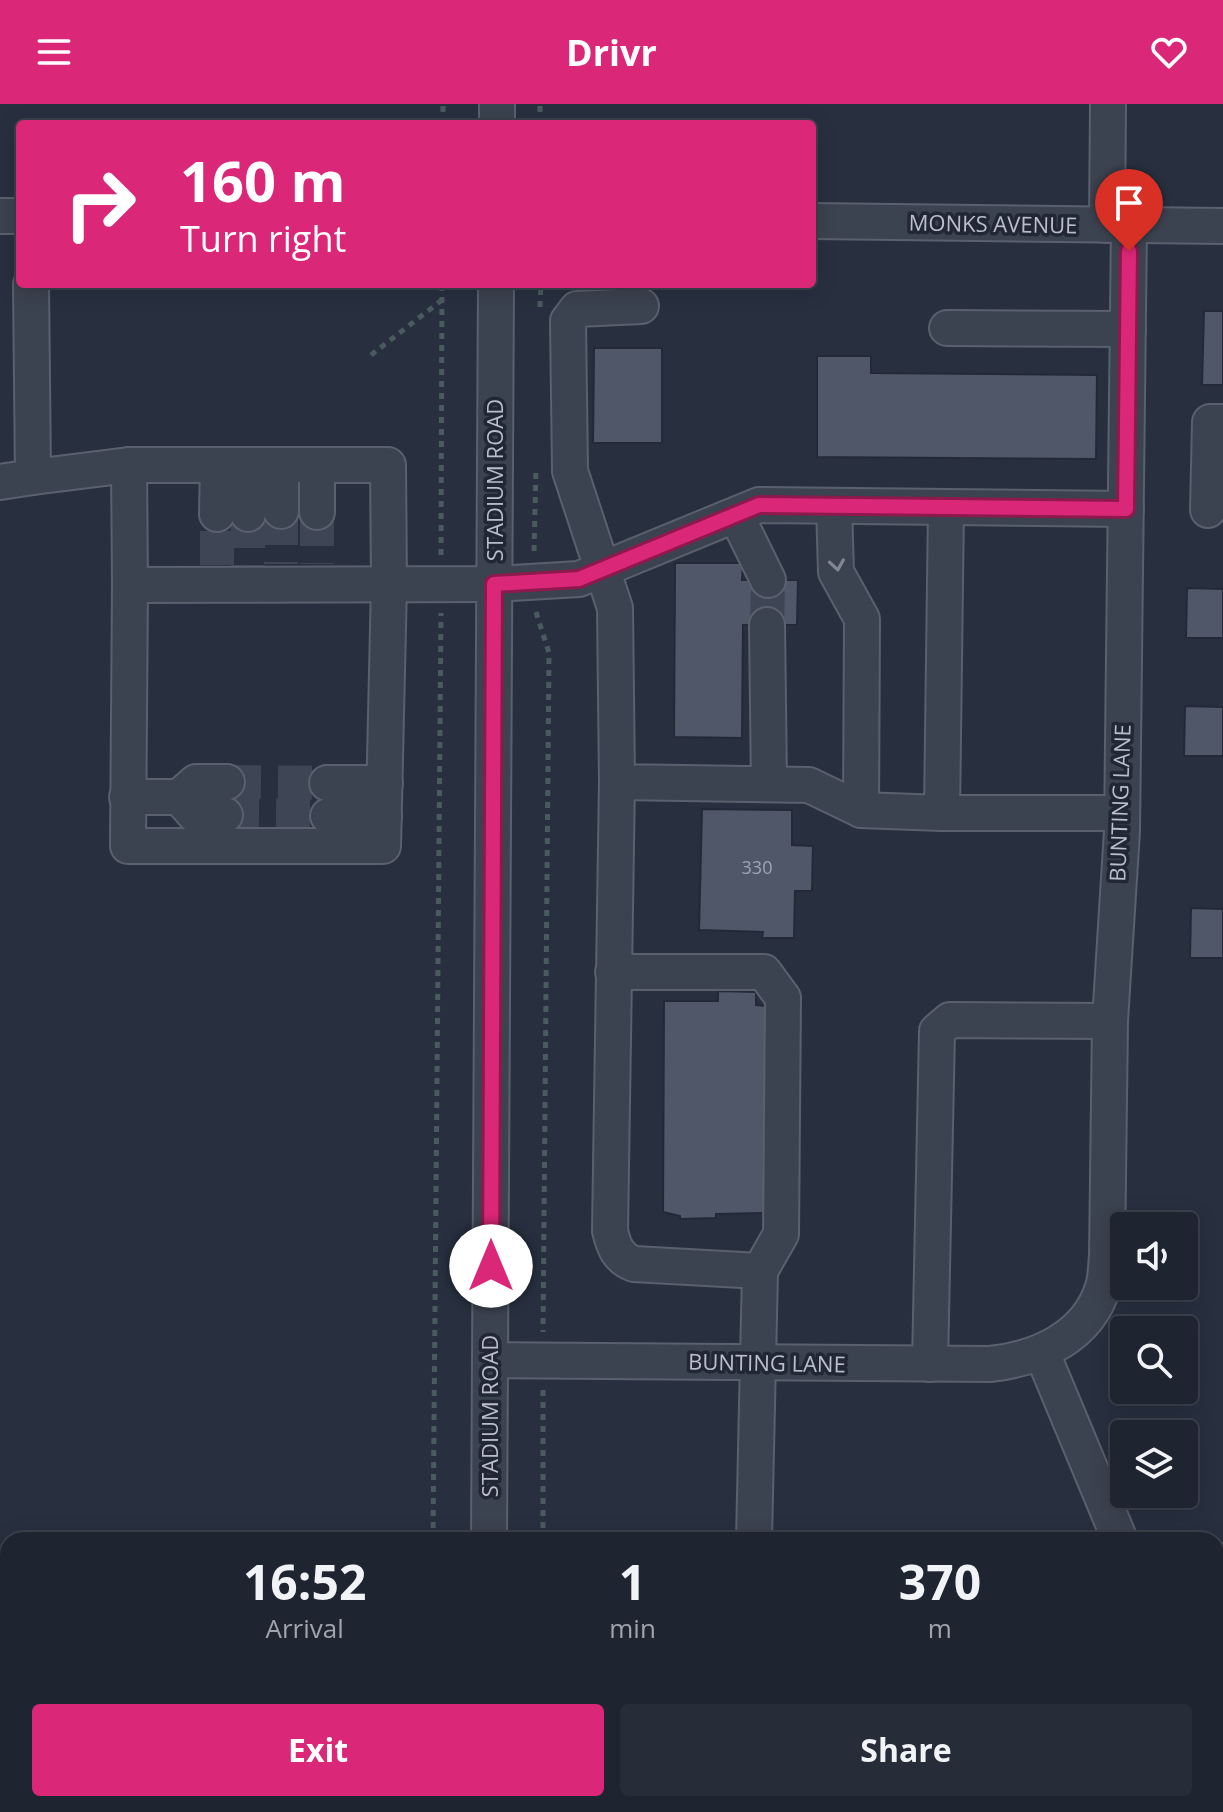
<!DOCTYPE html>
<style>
body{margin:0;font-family:"Open Sans",sans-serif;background:#262c38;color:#f1f3f6;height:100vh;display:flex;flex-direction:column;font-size:30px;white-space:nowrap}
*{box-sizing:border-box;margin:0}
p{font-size:26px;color:#a1a4ab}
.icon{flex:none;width:44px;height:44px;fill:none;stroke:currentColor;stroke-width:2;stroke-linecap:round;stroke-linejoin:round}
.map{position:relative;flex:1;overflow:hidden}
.sheet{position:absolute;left:0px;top:1428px;width:1224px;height:280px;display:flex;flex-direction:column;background:#1e2430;border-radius:24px 24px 0 0;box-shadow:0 4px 20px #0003,0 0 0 2px #3c414c}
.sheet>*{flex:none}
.top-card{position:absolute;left:16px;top:16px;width:800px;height:168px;border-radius:8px;box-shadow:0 4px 20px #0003,0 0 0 2px #3c414c;background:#db2777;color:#fff;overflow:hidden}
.fabs{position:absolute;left:1110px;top:1108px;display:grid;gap:16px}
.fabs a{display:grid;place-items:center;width:88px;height:88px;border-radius:8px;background:#1e2430;box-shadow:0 4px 20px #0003,0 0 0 2px #3c414c;font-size:40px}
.pin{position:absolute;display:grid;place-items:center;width:68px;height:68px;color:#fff;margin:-82px -34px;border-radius:50% 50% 50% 0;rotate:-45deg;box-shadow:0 0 8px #0007}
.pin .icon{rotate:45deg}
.me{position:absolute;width:88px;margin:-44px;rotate:0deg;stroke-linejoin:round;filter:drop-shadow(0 0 6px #0008)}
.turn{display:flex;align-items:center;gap:28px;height:168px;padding:0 32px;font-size:36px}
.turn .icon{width:104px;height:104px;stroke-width:2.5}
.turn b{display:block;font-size:56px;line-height:68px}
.eta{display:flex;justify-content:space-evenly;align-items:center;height:136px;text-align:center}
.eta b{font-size:48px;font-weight:700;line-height:56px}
.cta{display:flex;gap:16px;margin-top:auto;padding:16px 32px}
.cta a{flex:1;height:92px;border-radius:8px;background:#db2777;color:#fff;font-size:32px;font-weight:700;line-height:92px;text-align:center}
.cta a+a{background:#262c38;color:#f1f3f6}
header{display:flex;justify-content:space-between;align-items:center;height:104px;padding:0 32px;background:#db2777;color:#fff;font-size:36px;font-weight:700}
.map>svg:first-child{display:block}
</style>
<header><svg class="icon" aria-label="menu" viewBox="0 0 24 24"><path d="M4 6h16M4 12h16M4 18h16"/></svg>Drivr<svg class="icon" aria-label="heart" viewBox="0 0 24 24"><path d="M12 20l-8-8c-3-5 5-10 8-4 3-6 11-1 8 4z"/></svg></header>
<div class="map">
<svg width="1223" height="1708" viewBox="0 0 1223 1708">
<rect width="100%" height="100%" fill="#283040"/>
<g fill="#4f5768" stroke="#232937" stroke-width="2">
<path d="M 1204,207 L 1223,207 L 1223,281 L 1202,281 Z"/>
<path d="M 594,244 L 662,244 L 662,339 L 593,339 Z"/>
<path d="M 817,252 L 871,252 L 871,269 L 1097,271 L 1096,355 L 817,353 Z"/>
<path d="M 675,459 L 743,459 L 742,476 L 798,476 L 797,521 L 743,521 L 742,634 L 674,633 Z"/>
<path d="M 1187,484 L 1223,485 L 1223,534 L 1186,534 Z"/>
<path d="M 1185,602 L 1223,603 L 1223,652 L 1184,652 Z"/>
<path d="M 702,705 L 792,706 L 792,741 L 813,742 L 812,787 L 795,787 L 794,834 L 762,834 L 763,828 L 699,826 Z"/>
<path d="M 1191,804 L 1223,805 L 1223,854 L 1190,854 Z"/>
<path d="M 718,887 L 756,888 L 756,901 L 768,902 L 767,1109 L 716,1110 L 716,1114 L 680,1115 L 680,1112 L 663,1108 L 664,897 L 718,897 Z"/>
</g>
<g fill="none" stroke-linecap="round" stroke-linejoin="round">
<g stroke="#3e4555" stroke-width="34" stroke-dasharray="34 17" stroke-linecap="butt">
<path d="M 281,407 L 281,460"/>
<path d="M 317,408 L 317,460"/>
<path d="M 248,410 L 248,462"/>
<path d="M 217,461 L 217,410"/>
<path d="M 767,521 L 768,476"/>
<path d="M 227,678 L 327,679"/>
<path d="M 225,711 L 328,712"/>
</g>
<g stroke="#5a606d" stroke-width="38">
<g id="minor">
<path d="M 497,20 L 497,0"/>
<path d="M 0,112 L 20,112"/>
<path d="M 812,117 L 1223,122"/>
<path d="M 1107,121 L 1108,0"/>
<path d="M 641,202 L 577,205 L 568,217 L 570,367 L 615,504 L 617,678 L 809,681 L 861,706 L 942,709 L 946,403"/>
<path d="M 947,224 L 1128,225"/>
<path d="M 129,361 L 388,361 L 389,480 L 383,742 L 128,742 L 130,481"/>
<path d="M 248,361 L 248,410"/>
<path d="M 317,361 L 317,408"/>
<path d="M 33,373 L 129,361 L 130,481 L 494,480 L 579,475 L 759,401 L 1126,405"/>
<path d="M 0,378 L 33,373 L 31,180"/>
<path d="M 834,402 L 836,468 L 862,515 L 861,706"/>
<path d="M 1208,406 L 1210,318 L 1223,318"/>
<path d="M 281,407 L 281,361"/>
<path d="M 217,410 L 218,361"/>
<path d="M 736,411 L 768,476"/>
<path d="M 767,521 L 769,680"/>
<path d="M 617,678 L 610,1127 C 614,1143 618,1154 634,1160 L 760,1167 L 754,1436"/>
<path d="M 327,679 L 385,679"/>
<path d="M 127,693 L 179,693 L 196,678 L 227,678"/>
<path d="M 179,693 L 195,711 L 225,711"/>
<path d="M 942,709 L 1121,709"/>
<path d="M 328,712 L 384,713"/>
<path d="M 613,868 L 764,868 L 783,894 L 781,1130 L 760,1167"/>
<path d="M 1042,1249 L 1120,1436"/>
<path d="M 490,1256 L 990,1260 C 1038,1255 1088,1233 1103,1183 C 1106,1173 1106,1162 1107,1152 L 1110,917 L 1122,727 L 1129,121"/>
<path d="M 930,1260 L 937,927 L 950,916 L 1110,917"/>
<path d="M 489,1436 L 496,180"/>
<path d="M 1216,1457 L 1223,1457"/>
<path d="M 486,1708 L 486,1700"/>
</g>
</g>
<g stroke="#4a5b60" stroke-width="5" stroke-dasharray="6 6" stroke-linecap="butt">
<path d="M 443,20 L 443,0"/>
<path d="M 540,20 L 540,0"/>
<path d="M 540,203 L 541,180"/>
<path d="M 371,251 L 442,196"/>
<path d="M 534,447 L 536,365"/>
<path d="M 441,451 L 442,180"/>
<path d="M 536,508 L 549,549 L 543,1228"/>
<path d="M 433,1436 L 441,509"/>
<path d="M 543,1436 L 543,1286"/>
<path d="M 431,1708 L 431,1700"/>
<path d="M 534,1708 L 534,1700"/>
</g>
<use href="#minor" stroke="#3c4350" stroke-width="34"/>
</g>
<defs><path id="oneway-chevron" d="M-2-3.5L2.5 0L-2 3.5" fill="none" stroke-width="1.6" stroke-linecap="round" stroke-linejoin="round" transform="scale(2)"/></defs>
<use stroke="#818793" href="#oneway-chevron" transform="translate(837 461) rotate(81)"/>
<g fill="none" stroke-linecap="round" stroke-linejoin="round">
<g stroke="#8e194d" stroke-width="20">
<path id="route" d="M 491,1162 L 494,480 L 579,475 L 759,401 L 1126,405 L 1129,147"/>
</g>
<use href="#route" stroke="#db2777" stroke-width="14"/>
</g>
<g text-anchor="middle" stroke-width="7" stroke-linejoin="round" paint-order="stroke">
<g font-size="18" fill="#9ea4b2">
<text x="757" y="770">330</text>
</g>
<g font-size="22" fill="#b9beca" stroke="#212735">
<text transform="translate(993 120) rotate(1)" y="8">MONKS AVENUE</text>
<text transform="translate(495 376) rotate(-90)" y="8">STADIUM ROAD</text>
<text transform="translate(1120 699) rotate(-88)" y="8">BUNTING LANE</text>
<text transform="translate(767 1259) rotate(1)" y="8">BUNTING LANE</text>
<text transform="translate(490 1312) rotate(-90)" y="8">STADIUM ROAD</text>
</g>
</g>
</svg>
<div class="fabs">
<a><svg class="icon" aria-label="sound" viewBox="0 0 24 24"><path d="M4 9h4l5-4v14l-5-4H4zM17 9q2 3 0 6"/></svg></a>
<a><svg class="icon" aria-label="search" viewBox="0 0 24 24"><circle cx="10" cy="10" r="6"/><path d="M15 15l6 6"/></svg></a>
<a><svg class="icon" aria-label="layers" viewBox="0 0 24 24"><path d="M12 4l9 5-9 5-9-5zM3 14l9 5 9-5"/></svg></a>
</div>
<div class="pin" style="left:1129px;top:147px;background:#d93025"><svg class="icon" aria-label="arrive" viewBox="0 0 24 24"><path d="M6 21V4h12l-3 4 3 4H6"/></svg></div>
<svg class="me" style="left:491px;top:1162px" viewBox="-20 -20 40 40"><circle r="19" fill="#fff"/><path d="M0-13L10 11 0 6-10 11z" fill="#db2777"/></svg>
<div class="top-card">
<div class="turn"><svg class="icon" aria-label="right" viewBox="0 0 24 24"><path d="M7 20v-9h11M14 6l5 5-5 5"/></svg><div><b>160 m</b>Turn right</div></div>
</div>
<section class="sheet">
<div class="eta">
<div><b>16:52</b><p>Arrival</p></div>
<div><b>1</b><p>min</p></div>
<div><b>370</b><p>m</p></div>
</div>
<div class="cta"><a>Exit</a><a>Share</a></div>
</section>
</div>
